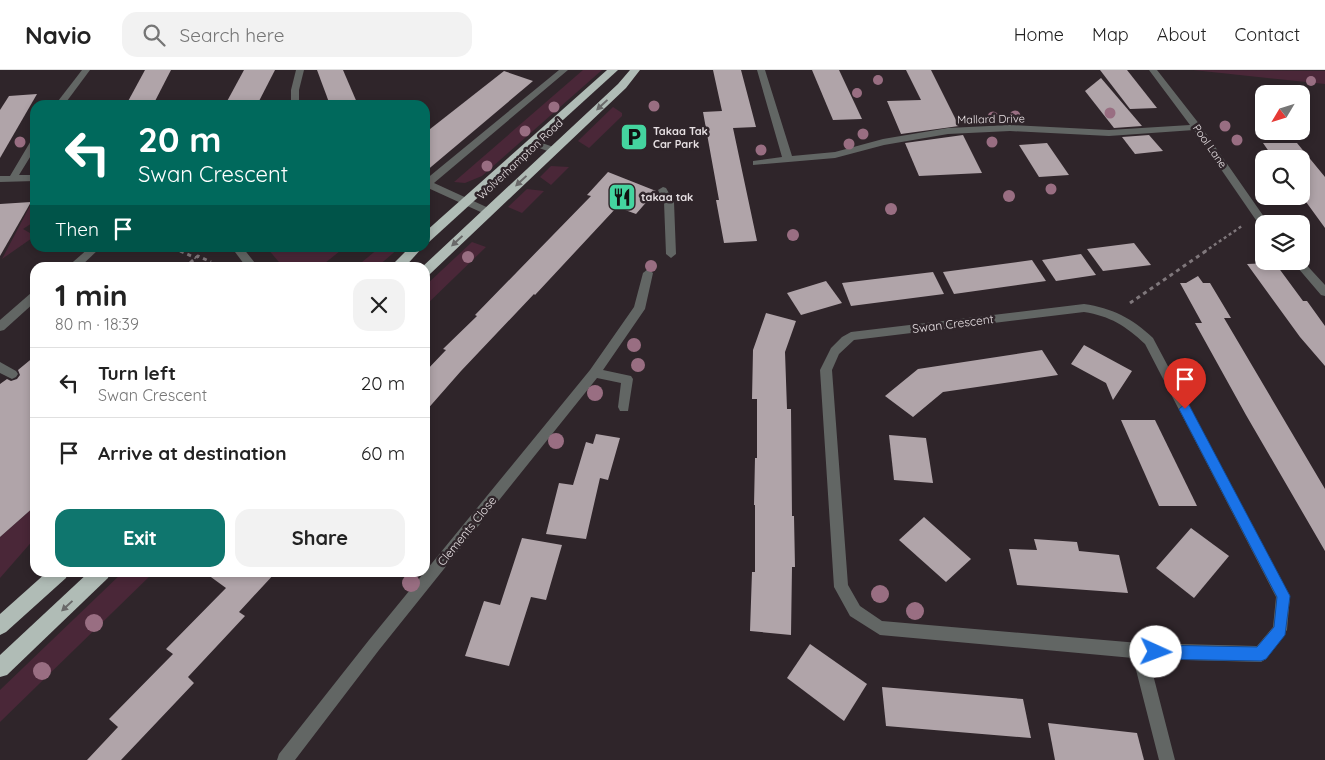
<!DOCTYPE html>
<meta charset="utf-8">
<style>
body{margin:0;font-family:Quicksand,sans-serif;background:#f2f2f2;color:#222;height:100vh;display:flex;flex-direction:column;font-size:19px;white-space:nowrap}
*{box-sizing:border-box;margin:0}
p{font-size:16px;color:#767676}
.icon{flex:none;width:28px;height:28px;fill:none;stroke:currentColor;stroke-width:2;stroke-linecap:round;stroke-linejoin:round}
.map{position:relative;flex:1;overflow:hidden}
.details{position:absolute;left:30px;top:192px;width:400px;height:315px;display:flex;flex-direction:column;background:#fff;border-radius:15px;box-shadow:0 2px 8px #0003}
.details>*{flex:none}
.top-card{position:absolute;left:30px;top:30px;width:400px;height:152px;border-radius:15px;box-shadow:0 2px 8px #0003;background:#00695c;color:#fff;overflow:hidden}
.needle{width:32px;rotate:232deg}
.controls{position:absolute;left:1255px;top:15px;display:grid;gap:10px}
.controls a{display:grid;place-items:center;width:55px;height:55px;border-radius:10px;background:#fff;box-shadow:0 2px 8px #0003;font-size:25px}
.pin{position:absolute;display:grid;place-items:center;width:42px;height:42px;color:#fff;margin:-51px -21px;border-radius:50% 50% 50% 0;rotate:-45deg;box-shadow:0 0 5px #0007}
.pin .icon{rotate:45deg}
.me{position:absolute;width:55px;margin:-28px;rotate:92deg;stroke-linejoin:round;filter:drop-shadow(0 0 4px #0008)}
.turn{display:flex;align-items:center;gap:18px;height:105px;padding:0 25px;font-size:22px}
.turn .icon{width:65px;height:65px;stroke-width:2.5}
.turn b{display:block;font-size:35px;line-height:42px}
.then{display:flex;align-items:center;height:48px;padding:0 25px;background:#0003;gap:10px;font-size:19px}
.round{display:grid;place-items:center;flex:none;width:52px;height:52px;border-radius:15px;background:#f2f2f2}
.overview{display:flex;align-items:center;justify-content:space-between;height:85px;padding:0 25px}
h1{font-size:30px;font-weight:800;line-height:38px}
.cta{display:flex;gap:10px;margin-top:auto;padding:10px 25px}
.cta a{flex:1;height:58px;border-radius:15px;background:#0f766e;color:#fff;font-size:20px;font-weight:800;line-height:58px;text-align:center}
.cta a+a{background:#f2f2f2;color:#222}
ul{padding:0;list-style:none}
li{display:flex;align-items:center;gap:15px;height:70px;padding:0 25px;border-top:1px solid #e0e0e0}
li div{flex:1}
li b{display:block;font-size:19px}
li em{font-style:normal}
header{display:flex;align-items:center;gap:30px;box-sizing:border-box;height:70px;padding:0 25px;background:#fff;border-bottom:1px solid #e0e0e0}
header strong{font-size:24px}
nav{display:flex;gap:28px;margin-inline-start:auto;font-size:18px}
.search{width:350px;height:45px;background:#f2f2f2;display:flex;align-items:center;gap:12px;box-sizing:border-box;padding:0 18px;border-radius:15px;color:#767676;font-size:19px}
.map>svg:first-child{display:block}
</style>
<header>
<strong>Navio</strong>
<div class="search"><svg class="icon" aria-label="search" viewBox="0 0 24 24"><circle cx="10" cy="10" r="6"/><path d="M15 15l6 6"/></svg>Search here</div>
<nav><a>Home</a><a>Map</a><a>About</a><a>Contact</a></nav>
</header>
<div class="map">
<svg width="1325" height="690" viewBox="0 0 1325 690">
<rect width="100%" height="100%" fill="#2f252a"/>
<g fill="#4a2738">
<path d="M 583,0 L 602,0 L 482,106 L 465,113 L 454,112 Z"/>
<path d="M 1193,0 L 1325,1 L 1325,14 Z"/>
<path d="M 613,37 L 622,43 L 622,46 L 589,78 L 578,71 Z"/>
<path d="M 551,96 L 569,97 L 551,115 L 540,107 Z"/>
<path d="M 33,118 L 35,118 L 35,151 L 23,159 L 35,166 L 2,189 L 32,132 Z"/>
<path d="M 527,119 L 544,121 L 522,143 L 508,137 Z"/>
<path d="M 472,172 L 486,177 L 425,236 L 425,216 Z"/>
<path d="M 267,178 L 333,178 L 340,181 L 320,197 L 284,198 Z"/>
<path d="M 379,178 L 399,178 L 377,197 L 356,197 Z"/>
<path d="M 35,436 L 35,468 L 0,508 L 0,467 Z"/>
<path d="M 123,502 L 153,503 L 0,652 L 0,620 Z"/>
</g>
<g fill="#b0a4a9">
<path d="M 145,0 L 171,0 L 153,35 L 126,35 Z"/>
<path d="M 244,0 L 275,0 L 257,35 L 225,35 Z"/>
<path d="M 317,0 L 343,0 L 358,35 L 330,35 Z"/>
<path d="M 713,0 L 741,0 L 756,57 L 733,58 L 757,171 L 724,173 L 716,130 L 719,130 L 703,42 L 722,41 Z"/>
<path d="M 812,0 L 839,0 L 862,49 L 833,50 Z"/>
<path d="M 906,0 L 931,0 L 959,56 L 901,64 L 887,31 L 921,30 Z"/>
<path d="M 1100,0 L 1127,0 L 1157,38 L 1130,39 Z"/>
<path d="M 504,1 L 533,11 L 425,102 L 425,63 Z"/>
<path d="M 1101,8 L 1142,56 L 1114,58 L 1085,21 Z"/>
<path d="M 37,24 L 0,88 L 0,40 L 9,26 Z"/>
<path d="M 963,65 L 982,103 L 919,106 L 905,73 Z"/>
<path d="M 1149,65 L 1163,81 L 1135,84 L 1122,67 Z"/>
<path d="M 1047,73 L 1069,105 L 1039,107 L 1019,75 Z"/>
<path d="M 1263,73 L 1297,73 L 1325,107 L 1325,158 L 1301,125 L 1301,89 L 1274,89 Z"/>
<path d="M 608,102 L 656,121 L 636,144 L 617,137 L 535,225 L 534,224 L 461,301 L 425,342 L 425,302 L 446,280 L 443,279 L 477,246 L 475,245 L 591,126 L 587,125 Z"/>
<path d="M 31,132 L 0,186 L 0,134 Z"/>
<path d="M 1134,173 L 1151,195 L 1103,201 L 1087,179 Z"/>
<path d="M 1081,184 L 1096,205 L 1056,211 L 1042,190 Z"/>
<path d="M 1032,190 L 1046,211 L 954,224 L 943,202 Z"/>
<path d="M 1275,193 L 1303,231 L 1307,231 L 1325,256 L 1325,296 L 1300,267 L 1247,194 Z"/>
<path d="M 933,202 L 944,224 L 851,236 L 842,213 Z"/>
<path d="M 1198,206 L 1203,213 L 1210,213 L 1231,248 L 1224,248 L 1325,419 L 1325,481 L 1246,345 L 1195,253 L 1202,253 L 1180,213 L 1186,213 Z"/>
<path d="M 826,211 L 842,233 L 801,245 L 787,223 Z"/>
<path d="M 766,243 L 796,251 L 785,282 L 787,339 L 791,339 L 792,446 L 794,446 L 795,497 L 792,497 L 791,565 L 750,561 L 752,502 L 755,502 L 755,435 L 754,435 L 755,388 L 757,388 L 757,329 L 752,329 L 753,280 Z"/>
<path d="M 1084,275 L 1132,301 L 1113,330 L 1106,313 L 1071,294 Z"/>
<path d="M 1042,280 L 1058,305 L 943,322 L 913,347 L 885,326 L 918,299 Z"/>
<path d="M 35,286 L 35,436 L 0,467 L 0,314 L 7,309 L 11,311 L 17,309 L 20,305 L 18,300 Z"/>
<path d="M 1121,350 L 1155,350 L 1197,436 L 1159,436 Z"/>
<path d="M 596,364 L 620,368 L 608,410 L 600,408 L 586,469 L 546,464 L 559,413 L 573,415 L 586,372 L 593,374 Z"/>
<path d="M 889,365 L 926,368 L 933,413 L 894,410 Z"/>
<path d="M 924,447 L 971,489 L 946,512 L 899,470 Z"/>
<path d="M 1191,458 L 1229,486 L 1194,528 L 1156,498 Z"/>
<path d="M 522,468 L 562,475 L 546,530 L 531,527 L 509,596 L 465,586 L 484,531 L 500,535 Z"/>
<path d="M 1034,469 L 1077,472 L 1079,481 L 1119,485 L 1128,523 L 1017,515 L 1009,479 L 1037,480 Z"/>
<path d="M 204,502 L 276,502 L 239,542 L 245,546 L 188,607 L 194,613 L 121,690 L 87,690 L 118,657 L 109,649 L 173,584 L 166,579 L 226,518 Z"/>
<path d="M 810,574 L 867,614 L 844,651 L 787,608 Z"/>
<path d="M 882,617 L 1023,629 L 1031,668 L 886,656 Z"/>
<path d="M 1048,653 L 1137,663 L 1144,690 L 1055,690 Z"/>
</g>
<g fill="none" stroke-linecap="round" stroke-linejoin="round">
<g stroke="#7f777b" stroke-width="2.5" stroke-dasharray="3 3" stroke-linecap="butt">
<path d="M 174,178 L 183,182"/>
<path d="M 1204,182 L 1242,156"/>
</g>
<g stroke="#7f777b" stroke-width="3" stroke-dasharray="4 4" stroke-linecap="butt">
<path d="M 180,181 L 196,188"/>
<path d="M 184,198 L 198,186 L 211,192"/>
<path d="M 1130,233 L 1206,181"/>
</g>
<g fill="#626664" fill-rule="evenodd">
<path d="M 531,69 L 556,78 L 558,80 L 553,83 L 528,74 L 528,70 Z"/>
<path d="M 663,117 L 666,118 L 674,132 L 676,184 L 671,188 L 666,184 L 664,132 L 658,120 Z"/>
<path d="M 89,178 L 100,178 L 79,198 L 66,198 Z"/>
<path d="M 35,222 L 35,232 L 4,260 L 0,261 L 0,250 L 31,223 Z"/>
<path d="M 0,292 L 16,301 L 18,304 L 16,307 L 12,309 L 0,303 Z"/>
</g>
<g fill="#626664" fill-rule="evenodd">
<path d="M 82,0 L 90,0 L 64,35 L 55,35 Z"/>
<path d="M 296,0 L 304,0 L 299,20 L 299,35 L 291,35 L 291,20 Z"/>
<path d="M 559,0 L 568,0 L 434,113 L 493,140 L 493,144 L 485,144 L 428,118 L 425,119 L 425,110 Z"/>
<path d="M 757,0 L 765,0 L 792,86 L 835,82 L 883,69 L 948,58 L 1010,55 L 1109,60 L 1190,55 L 1149,0 L 1157,0 L 1200,55 L 1269,154 L 1264,154 L 1264,157 L 1260,156 L 1194,60 L 1109,66 L 1010,61 L 948,64 L 884,75 L 835,88 L 753,95 L 753,91 L 782,87 Z"/>
<path d="M 35,68 L 35,79 L 19,105 L 35,105 L 35,111 L 0,112 L 0,106 L 10,106 L 32,69 Z"/>
<path d="M 232,178 L 243,178 L 259,198 L 247,198 Z"/>
<path d="M 345,178 L 357,178 L 356,181 L 345,182 Z"/>
<path d="M 1301,189 L 1325,215 L 1325,226 L 1321,225 L 1292,191 L 1301,191 Z"/>
<path d="M 648,199 L 653,203 L 645,239 L 603,300 L 631,306 L 633,309 L 628,341 L 620,341 L 618,337 L 621,313 L 597,308 L 379,580 L 295,690 L 277,690 L 279,684 L 369,570 L 590,300 L 634,237 L 643,203 Z"/>
<path d="M 1084,234 C 1112,238 1132,248 1153,268 L 1290,526 L 1287,560 L 1266,589 L 1261,592 L 1149,589 L 1175,690 L 1159,690 L 1133,588 L 880,565 L 850,546 L 834,517 L 820,300 L 831,278 L 842,267 L 851,262 ZM 1084,242 C 1110,246 1126,256 1145,274 L 1276,527 L 1273,557 L 1257,576 L 1139,573 L 882,551 L 860,536 L 848,515 L 832,300 L 839,284 L 854,270 Z"/>
</g>
<g fill="#b0bcb6" fill-rule="evenodd">
<path d="M 607,0 L 618,0 L 429,172 L 425,173 L 425,162 Z"/>
<path d="M 630,0 L 640,0 L 626,18 L 430,204 L 425,206 L 425,198 L 421,198 L 618,14 Z"/>
<path d="M 409,178 L 422,178 L 404,198 L 389,198 Z"/>
<path d="M 47,502 L 68,502 L 66,508 L 6,562 L 0,565 L 0,544 Z"/>
<path d="M 89,502 L 110,502 L 108,508 L 7,605 L 0,607 L 0,585 Z"/>
</g>
</g>
<g fill="#996e82">
<circle cx="878" cy="10" r="5"/>
<circle cx="1311" cy="11" r="5"/>
<circle cx="857" cy="23" r="5"/>
<circle cx="654" cy="36" r="5.5"/>
<circle cx="554" cy="37" r="5.5"/>
<circle cx="1110" cy="43" r="5.5"/>
<circle cx="1015" cy="46" r="5.5"/>
<circle cx="993" cy="47" r="5.5"/>
<circle cx="1225" cy="56" r="5.5"/>
<circle cx="525" cy="61" r="5.5"/>
<circle cx="863" cy="64" r="5.5"/>
<circle cx="1237" cy="70" r="5.5"/>
<circle cx="20" cy="72" r="5.5"/>
<circle cx="992" cy="72" r="5.5"/>
<circle cx="849" cy="74" r="5.5"/>
<circle cx="761" cy="80" r="5.5"/>
<circle cx="487" cy="96" r="5.5"/>
<circle cx="1051" cy="119" r="5.5"/>
<circle cx="1009" cy="126" r="6"/>
<circle cx="891" cy="139" r="6"/>
<circle cx="793" cy="165" r="6"/>
<circle cx="468" cy="187" r="6"/>
<circle cx="651" cy="196" r="6"/>
<circle cx="634" cy="275" r="7"/>
<circle cx="638" cy="295" r="7"/>
<circle cx="595" cy="323" r="8"/>
<circle cx="556" cy="371" r="8"/>
<circle cx="411" cy="513" r="9"/>
<circle cx="880" cy="524" r="9"/>
<circle cx="915" cy="541" r="9"/>
<circle cx="94" cy="553" r="9"/>
<circle cx="42" cy="601" r="9"/>
</g>
<defs><path id="oneway-solid" d="M-6-.8H1V-3.2L6.5 0L1 3.2V.8H-6Z" transform="scale(1.25)"/></defs>
<g fill="#696969">
<use href="#oneway-solid" transform="translate(602 35) rotate(137)"/>
<use href="#oneway-solid" transform="translate(521 111) rotate(137)"/>
<use href="#oneway-solid" transform="translate(457 171) rotate(137)"/>
<use href="#oneway-solid" transform="translate(67 536) rotate(137)"/>
</g>
<path fill="#1a73e8" stroke="#114b97" d="M 1185,334 L 1189,335 L 1290,526 L 1285,565 L 1266,589 L 1261,591 L 1156,589 L 1151,587 L 1149,582 L 1151,577 L 1156,575 L 1257,577 L 1274,557 L 1277,527 L 1179,339 Z"/>
<defs>
<g id="parking-square" transform="scale(1.4375)"><rect x="-9" y="-9" width="18" height="18" rx="4" fill="#44d49f" stroke="#2f252a"/><path d="M-3.5-5.5H1a3.5 3.5 0 0 1 0 7H-1V5.5H-3.5ZM-1-3.4V-.6H.8a1.4 1.4 0 0 0 0-2.8Z" fill="#111"/></g>
<g id="restaurant-square" transform="scale(1.4375)"><rect x="-9" y="-9" width="18" height="18" rx="4" fill="#44d49f" stroke="#2f252a"/><path d="M-5-6h1v4h1v-4h1v4h1v-4h1v5L-1.5 .5V6h-2V.5L-5-1ZM5-6V6H3V1.5H1.5Q1.5-4 5-6Z" fill="#111"/></g>
</defs>
<g fill-rule="evenodd">
<use href="#parking-square" x="634" y="67"/>
<use href="#restaurant-square" x="622" y="127"/>
</g>
<g text-anchor="middle" stroke-width="5" stroke-linejoin="round" paint-order="stroke">
<g font-size="11" fill="#e7e0e3" stroke="#2f252a">
<text transform="translate(991 49) rotate(-1)" y="4">Mallard Drive</text>
<text transform="translate(1210 76) rotate(55)" y="4">Pool Lane</text>
<text transform="translate(520 89) rotate(-43)" y="4">Wolverhampton Road</text>
</g>
<g font-size="11" font-weight="bold" fill="#e7e0e3" stroke="#2f252a" text-anchor="start">
<text x="653" y="65">Takaa Tak<tspan x="653" dy="13">Car Park</tspan></text>
<text x="641" y="131">takaa tak</text>
</g>
<g font-size="12" fill="#e7e0e3" stroke="#2f252a">
<text transform="translate(953 254) rotate(-7)" y="4">Swan Crescent</text>
<text transform="translate(467 461) rotate(-51)" y="4">Clements Close</text>
</g>
</g>
</svg>
<div class="controls">
<a><svg class="needle" viewBox="-14 -14 28 28"><path d="M0-13l5 13h-10z" fill="#e53935"/><path d="M0 13l5-13h-10z" fill="#767676"/></svg></a>
<a><svg class="icon" aria-label="search" viewBox="0 0 24 24"><circle cx="10" cy="10" r="6"/><path d="M15 15l6 6"/></svg></a>
<a><svg class="icon" aria-label="layers" viewBox="0 0 24 24"><path d="M12 4l9 5-9 5-9-5zM3 14l9 5 9-5"/></svg></a>
</div>
<div class="pin" style="left:1185px;top:339px;background:#d93025"><svg class="icon" aria-label="arrive" viewBox="0 0 24 24"><path d="M6 21V4h12l-3 4 3 4H6"/></svg></div>
<svg class="me" style="left:1156px;top:582px" viewBox="-20 -20 40 40"><circle r="19" fill="#fff"/><path d="M0-13L10 11 0 6-10 11z" fill="#1a73e8"/></svg>
<div class="top-card">
<div class="turn"><svg class="icon" aria-label="left" viewBox="0 0 24 24"><path d="M17 20v-9H6M10 6l-5 5 5 5"/></svg><div><b>20 m</b>Swan Crescent</div></div>
<div class="then">Then<svg class="icon" aria-label="arrive" viewBox="0 0 24 24"><path d="M6 21V4h12l-3 4 3 4H6"/></svg></div>
</div>
<section class="details">
<div class="overview"><div><h1>1 min</h1><p>80 m · 18:39</p></div><a class="round"><svg class="icon" aria-label="close" viewBox="0 0 24 24"><path d="M6 6l12 12M18 6L6 18"/></svg></a></div>
<ul>
<li><svg class="icon" aria-label="left" viewBox="0 0 24 24"><path d="M17 20v-9H6M10 6l-5 5 5 5"/></svg><div><b>Turn left</b><p>Swan Crescent</p></div><em>20 m</em></li>
<li><svg class="icon" aria-label="arrive" viewBox="0 0 24 24"><path d="M6 21V4h12l-3 4 3 4H6"/></svg><div><b>Arrive at destination</b></div><em>60 m</em></li>
</ul>
<div class="cta"><a>Exit</a><a>Share</a></div>
</section>
</div>
